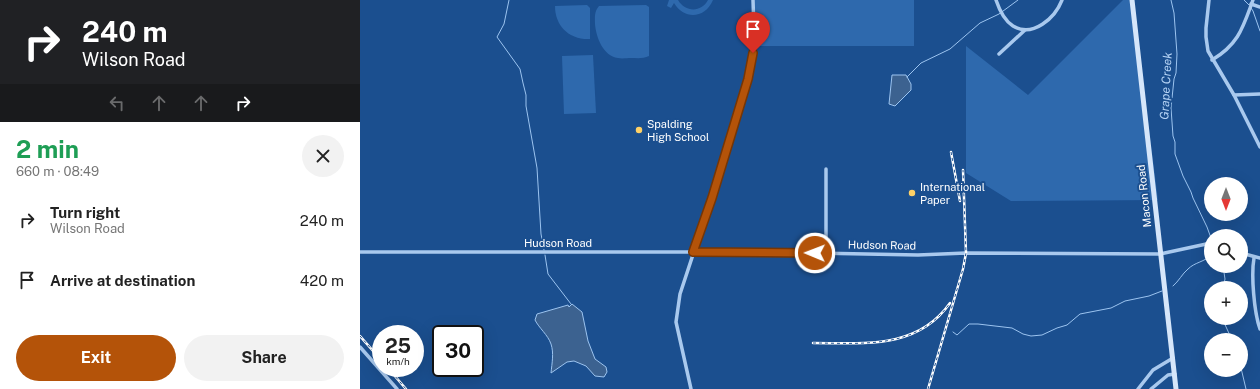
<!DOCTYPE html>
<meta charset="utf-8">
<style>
body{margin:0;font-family:"Public Sans",sans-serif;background:#f2f2f2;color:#222;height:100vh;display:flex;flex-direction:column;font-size:15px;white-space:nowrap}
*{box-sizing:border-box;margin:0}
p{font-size:13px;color:#767676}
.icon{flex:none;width:22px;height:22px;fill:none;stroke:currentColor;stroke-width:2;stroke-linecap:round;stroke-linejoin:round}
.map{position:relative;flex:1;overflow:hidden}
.details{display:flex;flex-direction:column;background:#fff;width:360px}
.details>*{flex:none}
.guide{background:#202124;color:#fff;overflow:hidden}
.needle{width:26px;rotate:180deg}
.buttons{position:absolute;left:844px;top:177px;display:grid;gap:8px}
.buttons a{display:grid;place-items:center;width:44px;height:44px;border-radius:50%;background:#fff;box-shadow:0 4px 16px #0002;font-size:20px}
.speed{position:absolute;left:12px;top:325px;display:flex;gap:8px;font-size:20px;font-weight:700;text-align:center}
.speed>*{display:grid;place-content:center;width:52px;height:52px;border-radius:50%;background:#fff;box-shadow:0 4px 16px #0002;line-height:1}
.speed small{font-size:10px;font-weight:400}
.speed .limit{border:2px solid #111;border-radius:6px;background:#fff;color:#111}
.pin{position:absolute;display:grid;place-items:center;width:34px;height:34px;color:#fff;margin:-41px -17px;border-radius:50% 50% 50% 0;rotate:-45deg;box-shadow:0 0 4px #0007}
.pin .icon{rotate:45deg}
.me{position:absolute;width:44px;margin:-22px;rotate:271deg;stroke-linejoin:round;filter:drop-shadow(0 0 3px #0008)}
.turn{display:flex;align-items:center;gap:14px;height:84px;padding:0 16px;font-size:18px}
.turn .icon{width:52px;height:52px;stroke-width:2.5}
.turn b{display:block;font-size:28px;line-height:34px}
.lanes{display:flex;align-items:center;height:38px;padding:0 16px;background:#0003;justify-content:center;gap:20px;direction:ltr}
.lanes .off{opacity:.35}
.round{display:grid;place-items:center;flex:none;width:42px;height:42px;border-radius:21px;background:#f2f2f2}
.head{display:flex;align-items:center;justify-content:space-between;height:68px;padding:0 16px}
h1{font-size:24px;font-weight:700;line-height:30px;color:#1e9e55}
.action{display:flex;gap:8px;margin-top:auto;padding:8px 16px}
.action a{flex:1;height:46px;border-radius:24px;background:#b45309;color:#fff;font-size:16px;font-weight:700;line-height:46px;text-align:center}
.action a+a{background:#f2f2f2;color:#222}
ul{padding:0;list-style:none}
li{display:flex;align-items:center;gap:12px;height:60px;padding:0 16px}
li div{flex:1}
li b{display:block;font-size:15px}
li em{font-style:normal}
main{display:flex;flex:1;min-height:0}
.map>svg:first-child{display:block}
</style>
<main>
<section class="details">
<div class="guide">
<div class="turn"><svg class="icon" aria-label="right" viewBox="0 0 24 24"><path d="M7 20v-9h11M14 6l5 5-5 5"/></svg><div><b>240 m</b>Wilson Road</div></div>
<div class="lanes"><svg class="icon off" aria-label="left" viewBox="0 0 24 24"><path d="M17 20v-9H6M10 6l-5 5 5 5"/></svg><svg class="icon off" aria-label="ahead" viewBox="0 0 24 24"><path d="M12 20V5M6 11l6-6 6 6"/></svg><svg class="icon off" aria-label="ahead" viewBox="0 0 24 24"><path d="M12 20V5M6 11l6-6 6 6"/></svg><svg class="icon" aria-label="right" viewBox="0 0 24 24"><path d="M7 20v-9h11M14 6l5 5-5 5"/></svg></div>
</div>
<div class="head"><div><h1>2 min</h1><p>660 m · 08:49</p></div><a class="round"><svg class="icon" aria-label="close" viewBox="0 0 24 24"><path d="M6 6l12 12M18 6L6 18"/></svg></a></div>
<ul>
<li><svg class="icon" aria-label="right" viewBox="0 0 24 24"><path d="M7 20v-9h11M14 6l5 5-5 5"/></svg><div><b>Turn right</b><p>Wilson Road</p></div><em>240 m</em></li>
<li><svg class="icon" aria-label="arrive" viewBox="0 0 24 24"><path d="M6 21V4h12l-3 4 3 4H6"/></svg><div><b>Arrive at destination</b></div><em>420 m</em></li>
</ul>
<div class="action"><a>Exit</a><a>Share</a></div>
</section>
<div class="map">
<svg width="900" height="389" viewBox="0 0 900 389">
<rect width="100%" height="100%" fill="#1b4f8f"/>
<g fill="#2e69ad">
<path d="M 309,0 L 318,0 C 325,12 341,13 348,0 L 353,0 C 345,19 324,20 314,3 L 311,8 L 307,6 Z"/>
<path d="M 394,0 L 554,0 L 554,46 L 393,46 Z"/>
<path d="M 763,0 L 774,0 L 783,82 L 798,200 L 651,201 L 606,173 L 606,46 L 668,95 Z"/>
<path d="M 227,5 L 230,8 L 230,39 C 209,40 195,26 195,6 Z"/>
<path d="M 239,6 L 286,5 L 289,7 L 289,56 C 283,59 277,58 271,58 C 267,58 262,59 258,58 C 243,56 236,37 235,24 C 235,17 234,12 239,6 Z"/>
<path d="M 233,55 L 236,113 L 204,114 L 202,56 Z"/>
</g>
<g fill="#3c6290" stroke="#9cc4f0">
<path d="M 532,75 L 546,75 L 551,84 L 551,90 L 535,106 L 529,104 Z"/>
<path d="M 212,304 L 222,312 L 228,341 L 235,359 L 246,367 L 247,372 L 244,377 L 235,376 L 226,366 L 214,361 L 207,362 L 191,373 C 192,363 194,353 191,344 C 188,335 179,328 175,320 L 177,314 L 208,305 L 209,307 Z"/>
</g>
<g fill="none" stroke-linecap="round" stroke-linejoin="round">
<g stroke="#9cc4f0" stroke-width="1">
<path d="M 149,0 L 144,24 L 137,37 L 160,69 L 163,83 L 166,95 L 166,106 L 177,168 L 181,234 L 184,250"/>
<path d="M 811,0 L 814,13 L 817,54 L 816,73 L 814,79 L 811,108 L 813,136 L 815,142 L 815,154 L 823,176 L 831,192 L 833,198 L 847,227 L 851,238"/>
<path d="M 884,0 L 889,5"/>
<path d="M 891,8 L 893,11 L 900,31"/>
<path d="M 547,77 L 561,63 L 590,49 L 620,23 L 639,14 L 658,0"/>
<path d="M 185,255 L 188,274 L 211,304"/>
<path d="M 863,266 L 865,279 L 863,288"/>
<path d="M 813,286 C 819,281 822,274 828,269 C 835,262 845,262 851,255"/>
<path d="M 862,318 L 872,340"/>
<path d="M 593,332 L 597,335 L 609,324 L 618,324 L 652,328 L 663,334 L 671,336 L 682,335 L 697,328 L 707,325 L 720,314 L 751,308 L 765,301 L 789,296 L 802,291"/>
<path d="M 881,368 L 886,389"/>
</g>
<g stroke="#a9c9ee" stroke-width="3.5">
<path d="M 636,0 C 639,9 645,21 653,26 C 673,38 695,18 702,0"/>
<path d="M 849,0 L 846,28 L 846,37 L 848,51 L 874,95 L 900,147"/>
<path d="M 891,4 L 900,7"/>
<path d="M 639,54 L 665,30"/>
<path d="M 852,60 C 879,44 883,27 893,0"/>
<path d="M 874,95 L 900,94"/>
<path d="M 466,169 L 466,254"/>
<path d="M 0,252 L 401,252 L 558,255 L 606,253 L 800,254 L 851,243"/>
<path d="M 881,253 L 900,258"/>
<path d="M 894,258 C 891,275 894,312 900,329"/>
<path d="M 0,347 L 37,389"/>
<path d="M 331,389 L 316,322 L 320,294 L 352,197 L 389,79 C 395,53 394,27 393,0"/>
<path d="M 778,389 L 793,370 L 813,358"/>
<path d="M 791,389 L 808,375 L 815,374"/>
</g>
<path stroke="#d6e6fa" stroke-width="5" d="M 772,0 L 816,389"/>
<g stroke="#fff" stroke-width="2.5">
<g id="rail">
<path d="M 591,152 L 600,201"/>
<path d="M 0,336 L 21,360"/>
<path d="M 453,343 C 503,343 557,350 590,303"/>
<path d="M 28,368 L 46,389"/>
<path d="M 568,389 L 603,269 L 606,253 L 603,170"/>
</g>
</g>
<use href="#rail" stroke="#1b4f8f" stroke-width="1" stroke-dasharray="3" stroke-linecap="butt"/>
</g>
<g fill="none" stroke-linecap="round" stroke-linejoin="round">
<g stroke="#753606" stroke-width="10">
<path id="route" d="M 393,53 L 388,79 L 352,198 L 333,252 L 455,253"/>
</g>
<use href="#route" stroke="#b45309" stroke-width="7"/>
</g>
<g fill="#ffd166" stroke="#1b4f8f" stroke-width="1.5">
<circle cx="279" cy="130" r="4"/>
<circle cx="552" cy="193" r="4"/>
</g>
<g text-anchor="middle" stroke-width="4" stroke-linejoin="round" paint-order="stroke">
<g font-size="11" fill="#fff" stroke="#1b4f8f" text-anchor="start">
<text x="287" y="128">Spalding<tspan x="287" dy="13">High School</tspan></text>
<text x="560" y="191">International<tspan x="560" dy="13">Paper</tspan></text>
</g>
<g font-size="11" fill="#fff" stroke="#1b4f8f">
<text transform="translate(784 196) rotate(-96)" y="4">Macon Road</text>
<text x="198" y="247">Hudson Road</text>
<text transform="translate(522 245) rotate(1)" y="4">Hudson Road</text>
</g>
<g font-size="12" font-style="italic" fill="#b5d3f5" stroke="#1b4f8f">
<text transform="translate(806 86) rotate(-87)" y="4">Grape Creek</text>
</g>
</g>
</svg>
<div class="buttons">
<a><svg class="needle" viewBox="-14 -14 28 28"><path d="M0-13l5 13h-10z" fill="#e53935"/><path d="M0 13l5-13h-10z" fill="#767676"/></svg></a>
<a><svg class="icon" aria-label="search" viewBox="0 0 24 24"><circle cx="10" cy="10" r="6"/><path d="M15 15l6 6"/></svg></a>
<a>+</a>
<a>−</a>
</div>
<div class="speed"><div>25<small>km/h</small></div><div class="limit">30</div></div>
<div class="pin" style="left:393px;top:53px;background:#d93025"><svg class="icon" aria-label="arrive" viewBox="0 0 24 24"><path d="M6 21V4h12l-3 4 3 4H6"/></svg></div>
<svg class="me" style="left:455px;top:253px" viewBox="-20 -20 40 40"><circle r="17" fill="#b45309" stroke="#fff" stroke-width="3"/><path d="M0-11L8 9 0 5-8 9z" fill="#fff"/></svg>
</div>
</main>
